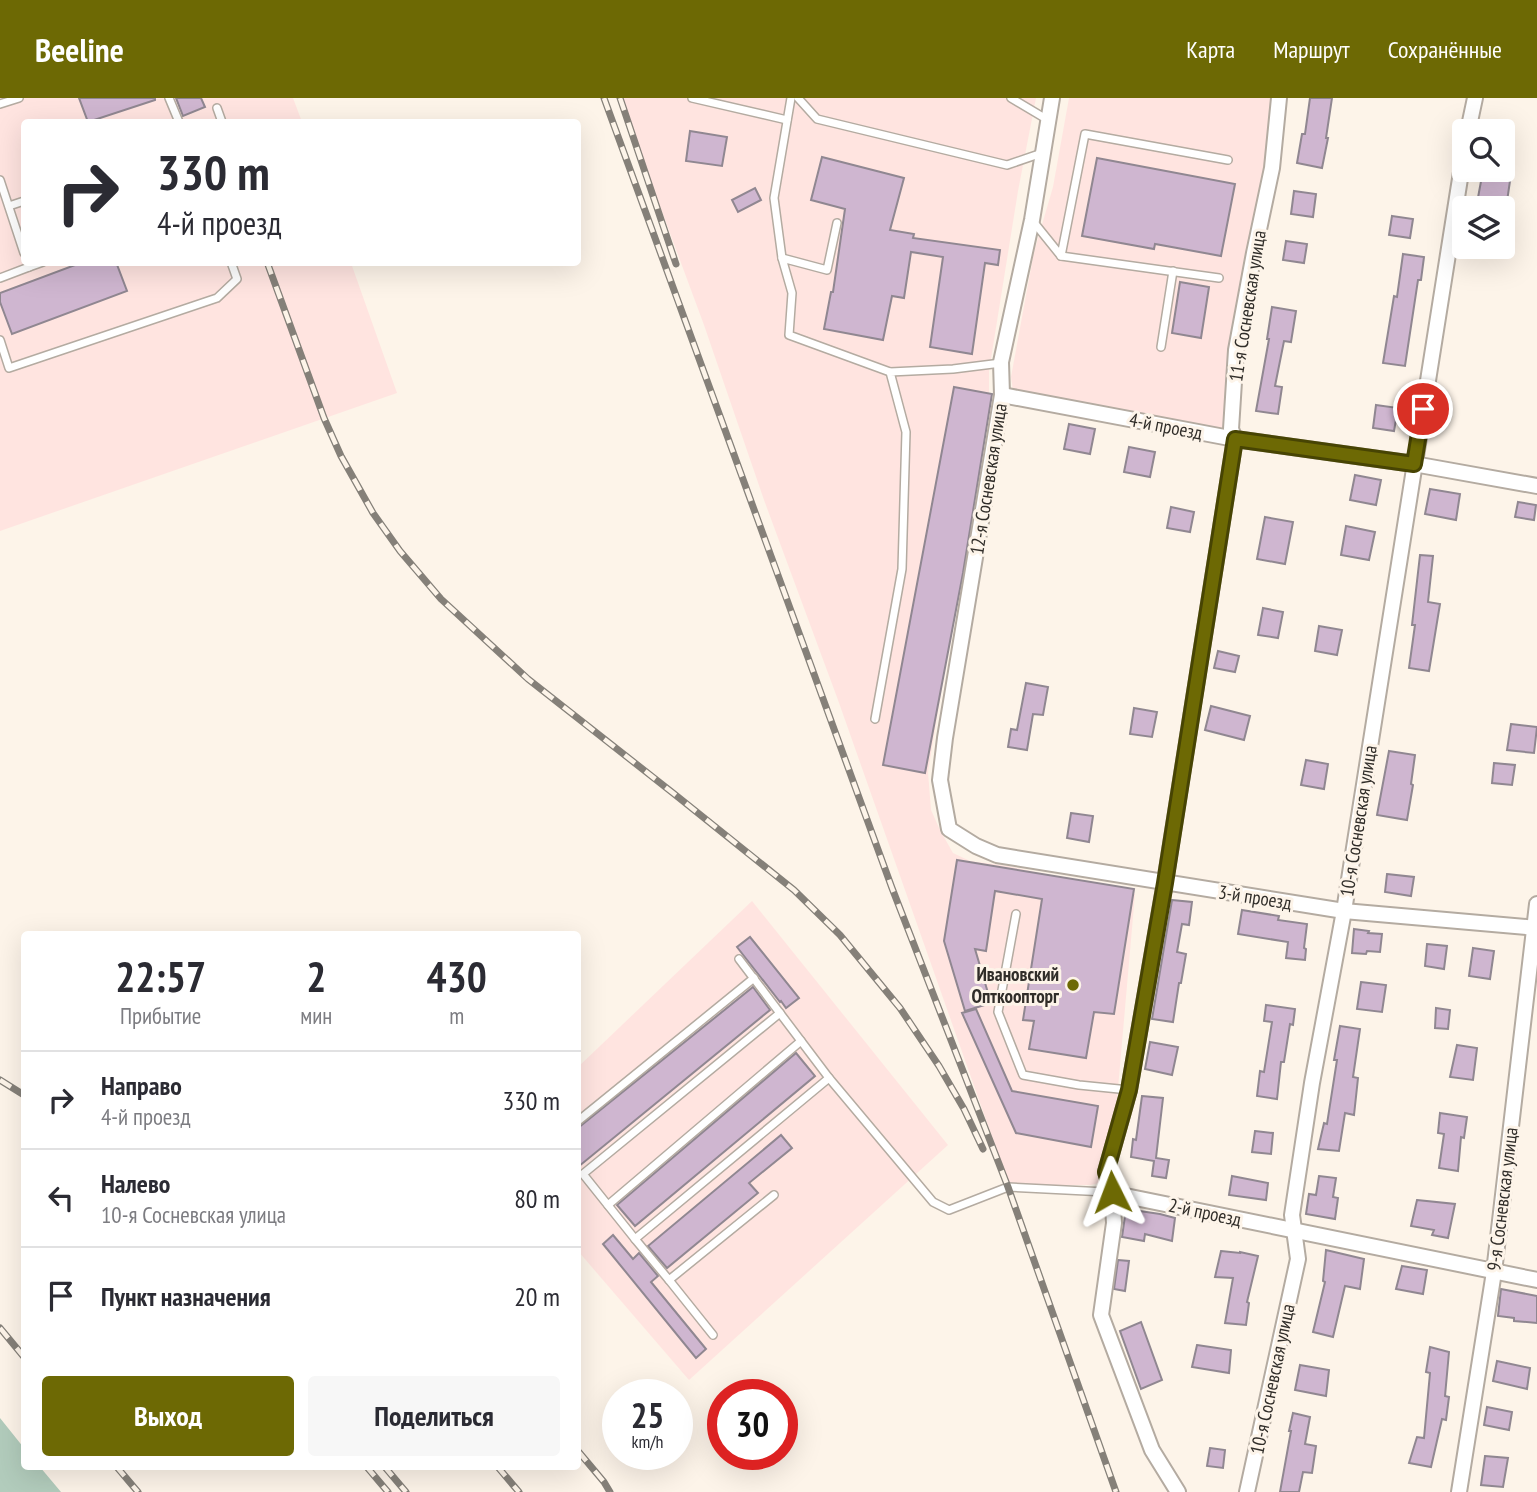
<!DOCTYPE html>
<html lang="ru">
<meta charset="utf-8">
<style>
body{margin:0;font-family:"PT Sans Narrow",sans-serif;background:#f7f7f7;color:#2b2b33;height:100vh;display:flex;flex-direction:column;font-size:26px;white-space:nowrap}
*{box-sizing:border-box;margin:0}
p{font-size:23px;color:#7c7c81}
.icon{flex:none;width:38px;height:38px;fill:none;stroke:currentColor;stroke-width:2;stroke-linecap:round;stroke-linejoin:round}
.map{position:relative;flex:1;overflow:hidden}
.panel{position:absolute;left:21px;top:833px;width:560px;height:539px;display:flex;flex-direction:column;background:#fff;border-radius:7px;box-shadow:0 7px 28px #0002}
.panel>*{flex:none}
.top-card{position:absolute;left:21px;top:21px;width:560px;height:147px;border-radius:7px;box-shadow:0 7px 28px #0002;background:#fff;color:#2b2b33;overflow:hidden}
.buttons{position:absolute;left:1452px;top:21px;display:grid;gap:14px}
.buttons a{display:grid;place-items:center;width:63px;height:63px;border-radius:7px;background:#fff;box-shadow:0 7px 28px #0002;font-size:35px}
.speed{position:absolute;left:602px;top:1281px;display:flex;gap:14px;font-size:35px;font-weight:700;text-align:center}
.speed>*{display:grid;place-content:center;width:91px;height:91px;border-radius:50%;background:#fff;box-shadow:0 7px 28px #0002;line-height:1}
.speed small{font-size:18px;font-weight:400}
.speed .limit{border:10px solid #d22;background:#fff;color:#111}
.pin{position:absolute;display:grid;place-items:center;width:60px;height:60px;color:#fff;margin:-30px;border:4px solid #fff;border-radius:50%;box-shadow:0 2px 7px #0007}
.me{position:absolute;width:77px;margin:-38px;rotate:357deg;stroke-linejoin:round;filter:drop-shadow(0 0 5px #0008)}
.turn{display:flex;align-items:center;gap:24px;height:147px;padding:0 21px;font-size:32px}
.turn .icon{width:91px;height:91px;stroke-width:2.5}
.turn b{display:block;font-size:49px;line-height:60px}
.eta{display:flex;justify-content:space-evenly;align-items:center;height:119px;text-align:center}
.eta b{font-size:42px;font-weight:700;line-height:49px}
.primary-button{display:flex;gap:14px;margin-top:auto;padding:14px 21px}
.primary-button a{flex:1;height:80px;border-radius:7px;background:#6d6904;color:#fff;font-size:28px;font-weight:700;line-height:80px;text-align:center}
.primary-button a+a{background:#f7f7f7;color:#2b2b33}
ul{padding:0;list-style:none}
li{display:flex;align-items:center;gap:21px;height:98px;padding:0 21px;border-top:2px solid #e1e1e2}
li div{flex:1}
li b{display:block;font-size:26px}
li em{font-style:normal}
header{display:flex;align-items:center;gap:42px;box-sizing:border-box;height:98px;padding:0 35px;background:#6d6904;color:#fff}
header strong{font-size:33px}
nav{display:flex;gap:38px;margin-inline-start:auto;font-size:24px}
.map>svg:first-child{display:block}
</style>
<header>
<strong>Beeline</strong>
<nav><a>Карта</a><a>Маршрут</a><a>Сохранённые</a></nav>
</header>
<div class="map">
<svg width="1537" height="1394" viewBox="0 0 1537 1394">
<rect width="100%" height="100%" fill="#fdf4e9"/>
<g fill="#ffe4e0">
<path d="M 0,0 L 293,0 L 302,24 L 24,24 L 24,164 L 351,165 L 397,295 L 0,433 Z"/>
<path d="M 620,0 L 1036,0 L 1018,93 L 989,273 L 989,302 L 928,674 L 931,712 L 940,732 L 953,755 L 970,763 L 1008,768 L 1135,796 L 1110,1082 L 1091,1087 L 1009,1087 L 838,602 L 764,402 L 704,227 Z"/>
<path d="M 1069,0 L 1276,0 L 1228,336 L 1014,299 L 1011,279 L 1034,154 L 1053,89 Z"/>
<path d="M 752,803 L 948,1047 L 689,1282 L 578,1153 L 578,969 Z"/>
</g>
<path fill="#b2ccbc" d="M 0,1320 L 24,1350 L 24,1368 L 40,1369 L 61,1394 L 0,1394 Z"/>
<g fill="#cfb6d0" stroke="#908791" stroke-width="2">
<path d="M 79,0 L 155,0 L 155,2 L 88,24 Z"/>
<path d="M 176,0 L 201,0 L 205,9 L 183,18 Z"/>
<path d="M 1310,0 L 1332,0 L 1326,40 L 1328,40 L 1322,70 L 1297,65 L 1302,36 L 1305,36 Z"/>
<path d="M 690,33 L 727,39 L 722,68 L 686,63 Z"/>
<path d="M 822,59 L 904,80 L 890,132 L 914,136 L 913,140 L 1000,152 L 998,167 L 985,165 L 972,256 L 930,249 L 943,159 L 911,154 L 904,200 L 892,198 L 883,242 L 824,231 L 831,194 L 833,194 L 845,111 L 811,102 Z"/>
<path d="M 1097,60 L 1235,86 L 1221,158 L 1155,146 L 1154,151 L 1082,138 Z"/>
<path d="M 1482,78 L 1510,83 L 1506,110 L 1477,105 Z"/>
<path d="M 755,90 L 761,102 L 738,114 L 732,102 Z"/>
<path d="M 1294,93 L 1316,96 L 1313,119 L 1291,116 Z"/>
<path d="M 1392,118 L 1413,121 L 1410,140 L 1389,137 Z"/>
<path d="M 1286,143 L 1307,146 L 1304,165 L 1283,162 Z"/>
<path d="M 1403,156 L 1424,159 L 1421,182 L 1418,182 L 1405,268 L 1383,265 L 1394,198 L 1397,199 Z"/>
<path d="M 83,164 L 116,164 L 127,193 L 12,236 L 0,204 L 0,195 Z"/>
<path d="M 1180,184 L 1209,189 L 1201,240 L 1172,235 Z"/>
<path d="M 1272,209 L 1296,213 L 1291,244 L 1284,243 L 1275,288 L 1282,289 L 1278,316 L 1256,313 L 1269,241 L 1267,241 Z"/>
<path d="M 954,289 L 992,296 L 963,475 L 925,675 L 883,667 Z"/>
<path d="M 1376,307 L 1398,310 L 1394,333 L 1373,330 Z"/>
<path d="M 1069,326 L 1095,331 L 1090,356 L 1064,351 Z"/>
<path d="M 1129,349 L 1155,354 L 1150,379 L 1124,374 Z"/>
<path d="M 1355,377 L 1381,382 L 1376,407 L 1350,402 Z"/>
<path d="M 1430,391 L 1460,396 L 1456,422 L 1425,416 Z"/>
<path d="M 1518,404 L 1536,407 L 1534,422 L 1515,419 Z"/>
<path d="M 1171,409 L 1194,414 L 1190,434 L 1167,430 Z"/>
<path d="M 1265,419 L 1293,424 L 1285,466 L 1257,461 Z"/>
<path d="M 1346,428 L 1375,434 L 1369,462 L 1341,457 Z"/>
<path d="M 1420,457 L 1433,458 L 1428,504 L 1440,506 L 1429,573 L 1409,570 L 1415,527 L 1412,527 Z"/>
<path d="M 1263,510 L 1283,514 L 1278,540 L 1258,537 Z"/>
<path d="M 1319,528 L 1342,532 L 1337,557 L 1315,553 Z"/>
<path d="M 1218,553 L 1239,558 L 1235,574 L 1214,570 Z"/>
<path d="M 1026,585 L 1048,589 L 1043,617 L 1033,616 L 1027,652 L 1008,649 L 1011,631 L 1017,632 Z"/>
<path d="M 1211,608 L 1250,618 L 1244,642 L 1205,632 Z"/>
<path d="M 1134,610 L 1157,614 L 1152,639 L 1130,636 Z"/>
<path d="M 1511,626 L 1537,629 L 1534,655 L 1507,652 Z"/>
<path d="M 1389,653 L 1415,657 L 1411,686 L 1413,687 L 1407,722 L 1377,717 Z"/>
<path d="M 1306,662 L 1328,666 L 1324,691 L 1301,687 Z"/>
<path d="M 1494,665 L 1515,667 L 1512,687 L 1492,685 Z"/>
<path d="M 1071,715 L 1093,718 L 1089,744 L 1067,740 Z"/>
<path d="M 957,762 L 1134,791 L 1114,916 L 1094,914 L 1086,960 L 1029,951 L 1034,923 L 1023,922 L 1042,801 L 995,793 L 986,853 L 975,851 L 991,905 L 965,913 L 944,843 Z"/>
<path d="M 1387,776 L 1414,779 L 1411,798 L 1385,794 Z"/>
<path d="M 1172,802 L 1192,804 L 1189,827 L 1182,826 L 1177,854 L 1186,856 L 1181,885 L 1179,885 L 1173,924 L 1152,921 Z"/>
<path d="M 1242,812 L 1279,818 L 1278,822 L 1307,826 L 1304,850 L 1306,851 L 1305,862 L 1286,860 L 1288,844 L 1238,836 Z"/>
<path d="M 1354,831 L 1369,833 L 1368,835 L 1382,836 L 1380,854 L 1367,853 L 1366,856 L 1352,855 Z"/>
<path d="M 750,839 L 799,900 L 786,910 L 781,903 L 780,904 L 737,849 Z"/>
<path d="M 1427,846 L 1447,848 L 1444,871 L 1425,868 Z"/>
<path d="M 1473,850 L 1494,853 L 1490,881 L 1469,878 Z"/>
<path d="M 1361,884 L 1386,887 L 1382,914 L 1357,911 Z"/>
<path d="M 753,889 L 770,912 L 578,1069 L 578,1030 Z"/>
<path d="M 1266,907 L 1295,911 L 1293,927 L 1290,926 L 1284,964 L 1281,964 L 1277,1001 L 1257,998 L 1260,973 L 1264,974 L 1272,924 L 1264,923 Z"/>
<path d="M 1436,910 L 1450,912 L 1448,931 L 1435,930 Z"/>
<path d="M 976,911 L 1012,993 L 1098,1008 L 1091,1049 L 1016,1035 L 962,915 Z"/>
<path d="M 1340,928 L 1360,931 L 1353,979 L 1358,980 L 1354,1017 L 1345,1015 L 1339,1053 L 1318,1051 L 1324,1025 L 1327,1026 L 1337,962 L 1334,962 Z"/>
<path d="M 1150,944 L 1178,949 L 1172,977 L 1145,971 Z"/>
<path d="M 1457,947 L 1477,950 L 1473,982 L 1450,979 Z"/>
<path d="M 796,955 L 815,978 L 635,1128 L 617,1107 Z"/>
<path d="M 1142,998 L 1163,1000 L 1156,1060 L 1169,1062 L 1166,1080 L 1152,1078 L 1154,1063 L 1131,1059 L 1133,1041 L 1136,1042 Z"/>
<path d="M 1440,1015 L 1467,1019 L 1464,1040 L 1461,1039 L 1458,1073 L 1439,1070 L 1444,1036 L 1438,1035 Z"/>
<path d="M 1255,1033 L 1273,1035 L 1271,1056 L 1252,1054 Z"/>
<path d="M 781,1037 L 792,1050 L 749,1085 L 758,1095 L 667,1170 L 648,1148 Z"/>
<path d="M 1232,1078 L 1268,1085 L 1266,1102 L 1229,1097 Z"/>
<path d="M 1319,1078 L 1336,1080 L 1333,1099 L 1338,1100 L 1335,1121 L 1306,1116 L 1309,1096 L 1316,1097 Z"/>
<path d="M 1417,1102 L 1455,1106 L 1448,1140 L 1432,1137 L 1434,1132 L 1411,1128 Z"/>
<path d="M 1126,1111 L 1160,1116 L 1175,1120 L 1172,1143 L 1145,1136 L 1144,1143 L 1122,1139 Z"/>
<path d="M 613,1137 L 633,1161 L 639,1155 L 658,1178 L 651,1184 L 706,1251 L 696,1260 L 603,1146 Z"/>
<path d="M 1326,1152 L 1364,1161 L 1360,1191 L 1345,1188 L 1333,1239 L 1313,1234 L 1325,1184 L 1323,1183 Z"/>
<path d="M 1221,1153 L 1240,1155 L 1240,1154 L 1258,1158 L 1247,1204 L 1249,1205 L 1246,1227 L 1225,1225 L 1233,1180 L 1215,1179 Z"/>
<path d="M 1118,1162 L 1129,1163 L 1125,1193 L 1114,1191 Z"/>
<path d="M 1402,1168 L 1427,1172 L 1423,1196 L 1396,1191 Z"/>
<path d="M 1501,1191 L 1537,1198 L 1537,1225 L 1514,1223 L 1514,1220 L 1498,1218 Z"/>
<path d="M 1141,1224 L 1162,1282 L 1141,1291 L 1120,1233 Z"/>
<path d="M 1197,1247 L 1231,1252 L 1229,1275 L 1192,1269 Z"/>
<path d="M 1430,1249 L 1449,1254 L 1445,1298 L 1449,1299 L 1446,1322 L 1442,1321 L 1431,1369 L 1409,1365 L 1417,1339 L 1424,1340 L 1430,1275 L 1426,1274 Z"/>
<path d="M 1497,1263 L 1530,1270 L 1527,1291 L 1493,1283 Z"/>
<path d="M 1300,1267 L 1329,1272 L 1326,1298 L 1295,1292 Z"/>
<path d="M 1487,1309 L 1512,1314 L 1509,1332 L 1484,1327 Z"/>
<path d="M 1293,1315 L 1310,1319 L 1305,1346 L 1316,1348 L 1312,1375 L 1303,1374 L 1299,1394 L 1280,1394 L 1291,1333 L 1289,1333 Z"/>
<path d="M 1210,1350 L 1225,1352 L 1223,1370 L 1207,1368 Z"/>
<path d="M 1485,1358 L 1508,1360 L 1503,1389 L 1481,1387 Z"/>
</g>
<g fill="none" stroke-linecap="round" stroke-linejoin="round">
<g stroke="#b4aba1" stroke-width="10">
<g id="lane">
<path d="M 169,0 L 179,24"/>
<path d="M 692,0 L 787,22"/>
<path d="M 798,0 L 817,21 L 1007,67 L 1042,55"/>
<path d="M 1011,0 L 1048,22"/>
<path d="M 0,6 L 19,0"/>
<path d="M 217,10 L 222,24"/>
<path d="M 0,82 L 24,155"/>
<path d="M 9,108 L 24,103"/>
<path d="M 1032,122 L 1061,158 L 1219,180"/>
<path d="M 837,125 L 827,172 L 782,160 L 792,195 L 789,237 L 890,274"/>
<path d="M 1061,158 L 1085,36 L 1228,62"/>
<path d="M 782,160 L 774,100 L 791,0"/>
<path d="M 28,164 L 29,169 L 43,164"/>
<path d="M 0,180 L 29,169"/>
<path d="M 0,242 L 9,270 L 217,200 L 237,181 L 231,164"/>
<path d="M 1161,249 L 1173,173"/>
<path d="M 875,621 L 902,471 L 906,334 L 890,274 L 953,271 L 1001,265"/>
<path d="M 1016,816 L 998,914 L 1023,977 L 1079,987 L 1129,992"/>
<path d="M 739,861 L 829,980 L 933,1104 L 949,1112 L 1008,1089 L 1106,1094"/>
<path d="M 578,1023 L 754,880"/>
<path d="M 774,1097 L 669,1182 L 635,1141 L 829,980"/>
<path d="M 608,1107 L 801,943"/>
<path d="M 635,1141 L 583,1076 L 780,915"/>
<path d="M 669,1182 L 713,1237"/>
</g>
</g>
<g stroke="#b4aba1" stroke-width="18">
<g id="street">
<path d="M 1052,0 L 1032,122 L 1001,264 L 1002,297 L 945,640 L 940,682 L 949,731 L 976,748 L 997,757 L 1344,813 L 1537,830"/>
<path d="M 1468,33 L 1475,0"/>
<path d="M 1002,297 L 1235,341 L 1414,366 L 1537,388"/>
<path d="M 1106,1094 L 1537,1182"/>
<path d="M 1178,1394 L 1152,1352 L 1101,1217 L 1114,1125 L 1112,1094 L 1106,1074 L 1129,992 L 1165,784 L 1235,341 L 1231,331 L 1236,252 L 1254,155 L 1272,70 L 1279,0"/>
<path d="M 1247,1394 L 1298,1161 L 1292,1117 L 1312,985 L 1344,813 L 1465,49"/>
<path d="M 1459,1394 L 1494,1174 L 1537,806"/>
</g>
</g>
<use href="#lane" stroke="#fff" stroke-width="7"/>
<use href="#street" stroke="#fff" stroke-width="14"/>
<g stroke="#858079" stroke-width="7">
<g id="rail">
<path d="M 604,0 L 892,790 L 1008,1089 L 1116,1394"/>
<path d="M 620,0 L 676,166"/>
<path d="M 267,164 L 324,320 L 341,358 L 373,415 L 400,453 L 441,501 L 528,581 L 673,695 L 794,792 L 840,837 L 900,910 L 939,968 L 964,1011 L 983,1051"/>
<path d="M 0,982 L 24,997"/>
<path d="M 0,1230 L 24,1259"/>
<path d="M 578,1353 L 604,1384 L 610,1394"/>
<path d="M 116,1368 L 138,1394"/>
<path d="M 366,1368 L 388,1394"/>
<path d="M 384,1368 L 406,1394"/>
<path d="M 497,1368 L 519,1394"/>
</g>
</g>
<use href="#rail" stroke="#fdf4e9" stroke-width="4.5" stroke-dasharray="13" stroke-linecap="butt"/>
</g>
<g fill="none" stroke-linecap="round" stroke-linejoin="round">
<g stroke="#474403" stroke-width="18">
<path id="route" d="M 1112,1094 L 1106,1074 L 1129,992 L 1165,785 L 1235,341 L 1414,366 L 1423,311"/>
</g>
<use href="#route" stroke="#6d6904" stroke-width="12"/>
</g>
<circle fill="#6d6904" stroke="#fdf4e9" stroke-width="2.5" cx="1073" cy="887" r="7"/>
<g text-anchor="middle" stroke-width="6" stroke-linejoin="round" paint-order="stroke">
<g font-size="19" fill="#302d29" stroke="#fdf4e9">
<text transform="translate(1247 208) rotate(-81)" y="7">11-я Сосневская улица</text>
<text transform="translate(1166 328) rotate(11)" y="7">4-й проезд</text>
<text transform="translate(988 381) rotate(-81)" y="7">12-я Сосневская улица</text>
<text transform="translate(1358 723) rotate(-81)" y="7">10-я Сосневская улица</text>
<text transform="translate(1255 799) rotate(9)" y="7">3-й проезд</text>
<text transform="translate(1502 1101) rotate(-83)" y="7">9-я Сосневская улица</text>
<text transform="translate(1205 1114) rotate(12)" y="7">2-й проезд</text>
<text transform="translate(1272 1281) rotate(-78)" y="7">10-я Сосневская улица</text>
</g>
<g font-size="19" font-weight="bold" fill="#302d29" stroke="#fdf4e9" text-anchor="end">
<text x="1059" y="883">Ивановский<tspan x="1059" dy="22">Опткоопторг</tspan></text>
</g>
</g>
</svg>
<div class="buttons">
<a><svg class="icon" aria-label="search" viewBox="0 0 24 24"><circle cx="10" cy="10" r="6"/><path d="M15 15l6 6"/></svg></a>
<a><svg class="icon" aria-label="layers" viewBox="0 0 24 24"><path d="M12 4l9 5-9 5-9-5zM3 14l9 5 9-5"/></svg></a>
</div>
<div class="speed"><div>25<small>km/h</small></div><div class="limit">30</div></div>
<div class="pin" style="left:1423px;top:311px;background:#d93025"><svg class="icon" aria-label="arrive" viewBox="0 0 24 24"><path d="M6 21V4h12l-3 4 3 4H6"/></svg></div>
<svg class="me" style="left:1112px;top:1094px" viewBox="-20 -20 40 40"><path d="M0-17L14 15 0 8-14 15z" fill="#6d6904" stroke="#fff" stroke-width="4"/></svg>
<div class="top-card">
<div class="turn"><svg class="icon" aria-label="right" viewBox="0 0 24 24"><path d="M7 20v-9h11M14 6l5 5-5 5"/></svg><div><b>330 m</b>4-й проезд</div></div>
</div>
<section class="panel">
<div class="eta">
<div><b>22:57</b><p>Прибытие</p></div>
<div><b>2</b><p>мин</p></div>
<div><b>430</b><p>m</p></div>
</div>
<ul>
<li><svg class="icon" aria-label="right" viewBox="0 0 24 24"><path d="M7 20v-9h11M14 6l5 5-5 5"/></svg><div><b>Направо</b><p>4-й проезд</p></div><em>330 m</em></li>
<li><svg class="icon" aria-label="left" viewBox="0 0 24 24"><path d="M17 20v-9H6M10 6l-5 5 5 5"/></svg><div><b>Налево</b><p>10-я Сосневская улица</p></div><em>80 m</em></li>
<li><svg class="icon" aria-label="arrive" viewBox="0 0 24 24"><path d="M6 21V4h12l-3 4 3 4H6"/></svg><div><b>Пункт назначения</b></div><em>20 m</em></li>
</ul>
<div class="primary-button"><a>Выход</a><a>Поделиться</a></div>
</section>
</div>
